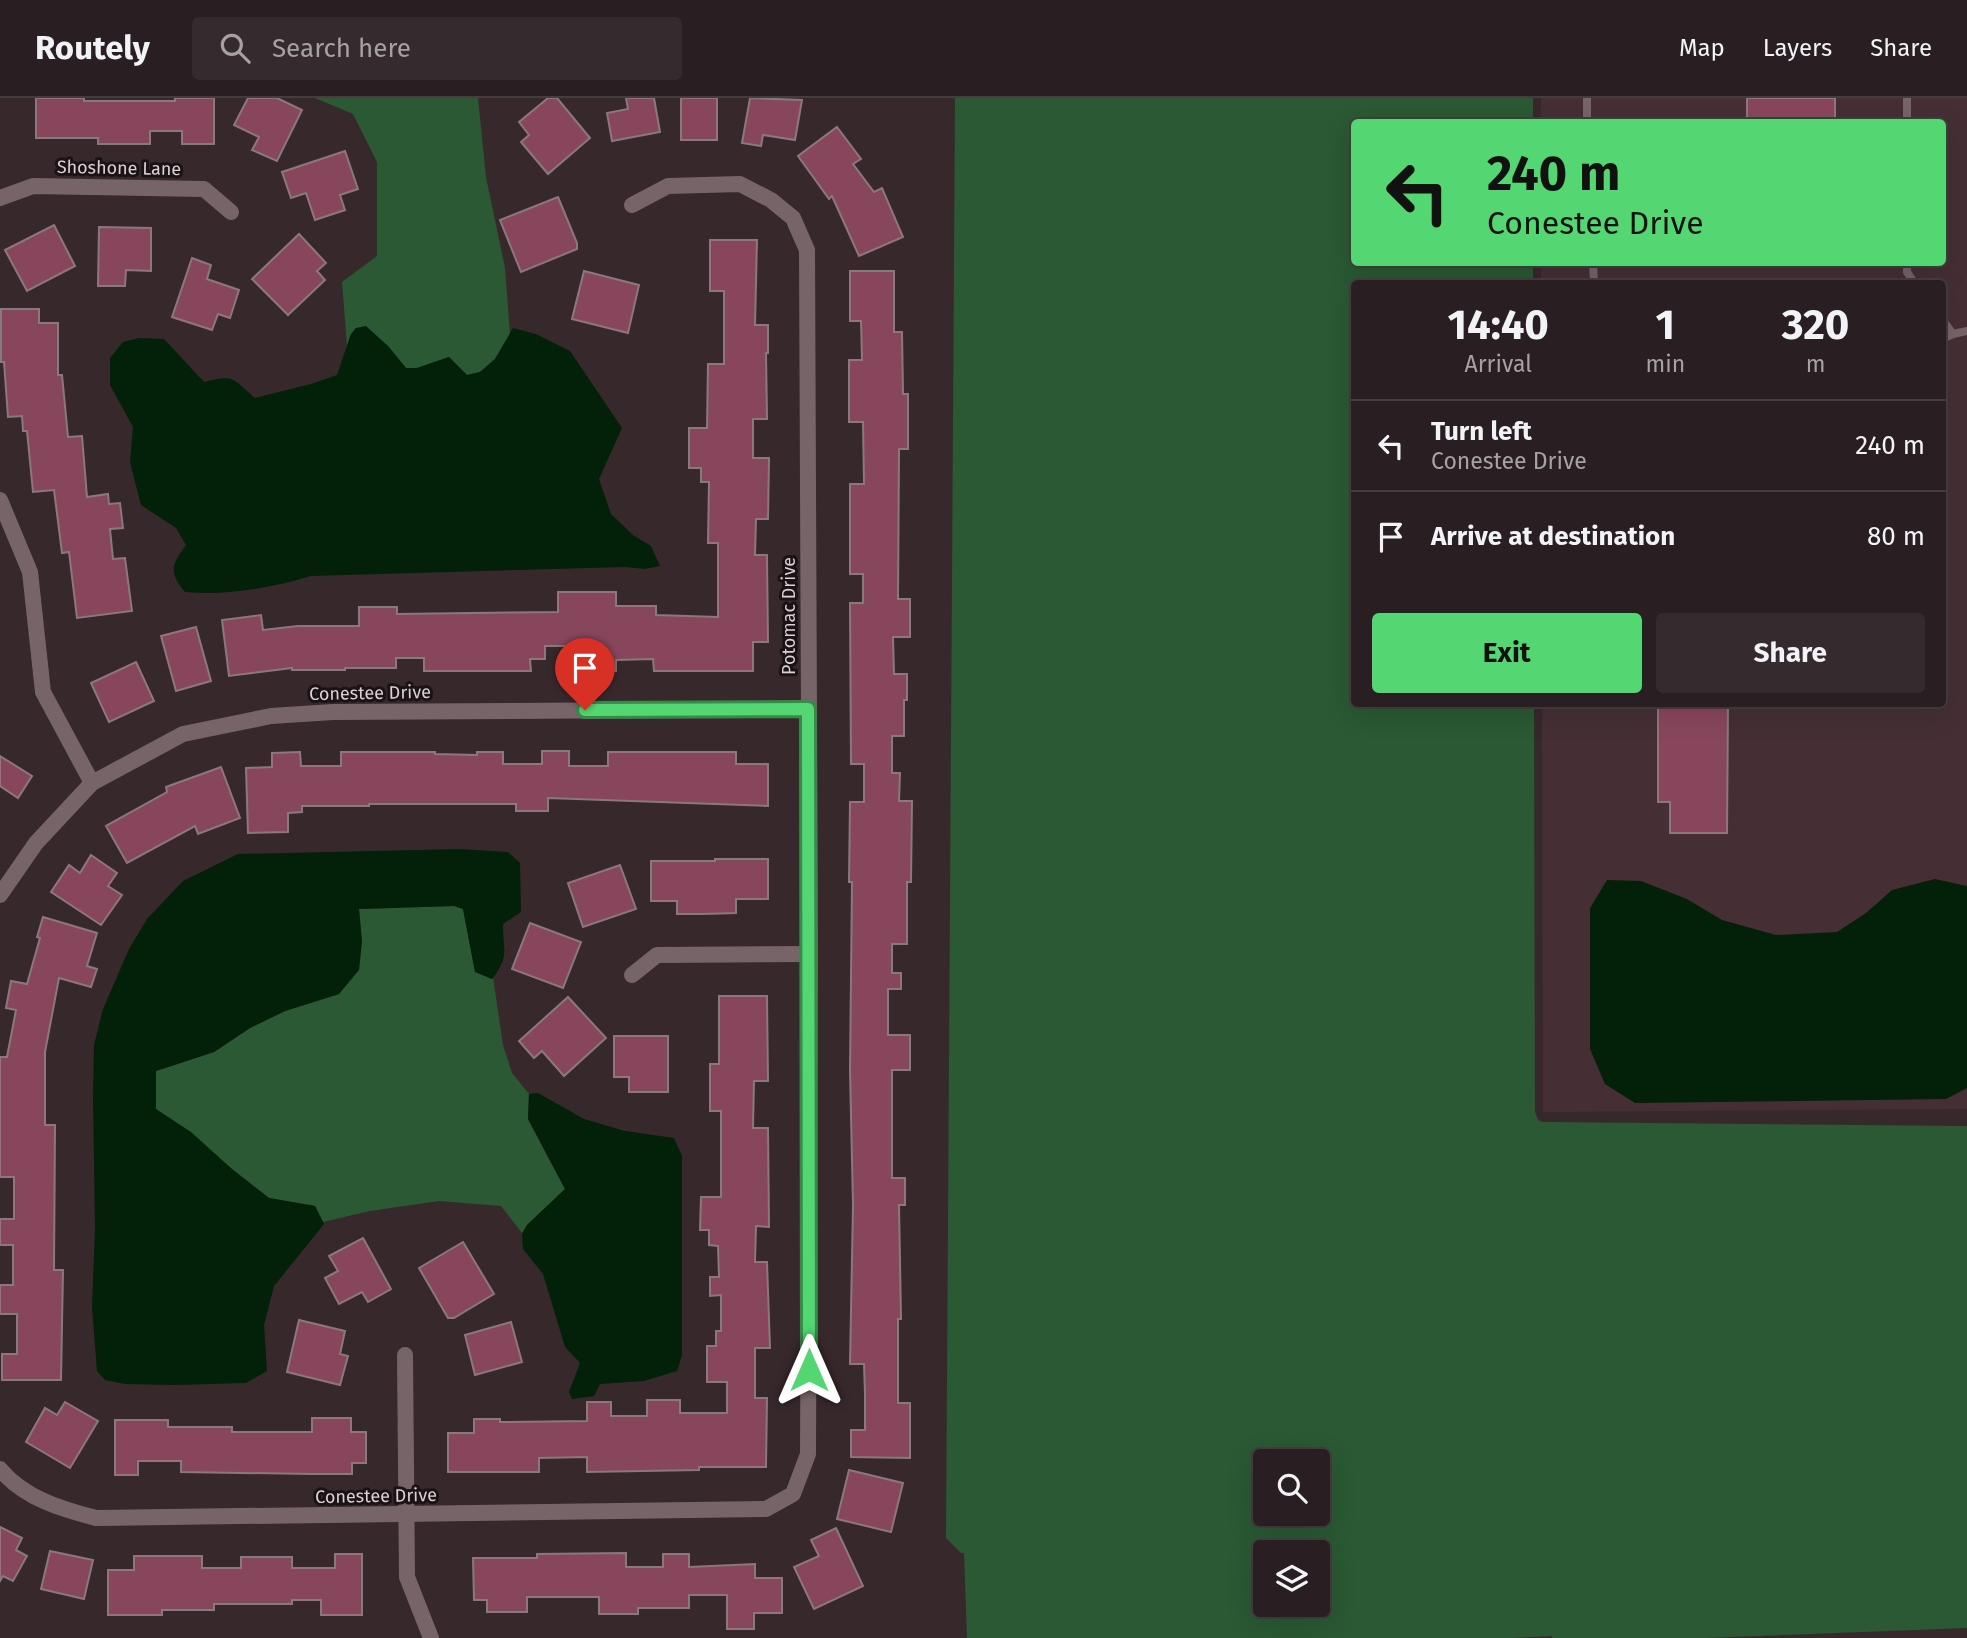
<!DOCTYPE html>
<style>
body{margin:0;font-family:"Fira Sans",sans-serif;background:#352b2e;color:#f1f3f6;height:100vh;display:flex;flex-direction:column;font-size:26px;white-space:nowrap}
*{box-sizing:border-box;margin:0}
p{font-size:23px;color:#a5a2a5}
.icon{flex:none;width:38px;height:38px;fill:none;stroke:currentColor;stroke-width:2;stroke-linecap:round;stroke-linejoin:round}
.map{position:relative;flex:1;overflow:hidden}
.sheet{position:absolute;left:1351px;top:182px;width:595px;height:427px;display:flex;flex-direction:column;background:#291e21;border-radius:7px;box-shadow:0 7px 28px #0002,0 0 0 2px #453c3f}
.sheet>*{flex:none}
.top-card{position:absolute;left:1351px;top:21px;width:595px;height:147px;border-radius:7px;box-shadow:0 7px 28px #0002,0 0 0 2px #453c3f;background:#54d672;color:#111;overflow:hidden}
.controls{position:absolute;left:1253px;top:1351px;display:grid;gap:14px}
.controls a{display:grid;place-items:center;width:77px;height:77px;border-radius:7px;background:#291e21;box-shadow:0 7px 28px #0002,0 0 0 2px #453c3f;font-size:35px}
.pin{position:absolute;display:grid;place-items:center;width:60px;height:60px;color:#fff;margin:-72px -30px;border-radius:50% 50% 50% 0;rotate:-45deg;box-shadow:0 0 7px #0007}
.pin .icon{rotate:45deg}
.me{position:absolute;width:77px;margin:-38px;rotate:0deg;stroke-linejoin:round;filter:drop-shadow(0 0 5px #0008)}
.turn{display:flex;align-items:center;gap:24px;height:147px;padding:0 21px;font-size:32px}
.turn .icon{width:91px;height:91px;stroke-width:2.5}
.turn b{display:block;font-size:49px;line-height:60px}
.eta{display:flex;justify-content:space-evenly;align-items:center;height:119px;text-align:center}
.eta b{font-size:42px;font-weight:700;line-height:49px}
.button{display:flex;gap:14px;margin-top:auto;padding:14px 21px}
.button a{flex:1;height:80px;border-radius:7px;background:#54d672;color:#111;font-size:28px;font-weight:700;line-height:80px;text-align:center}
.button a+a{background:#352b2e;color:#f1f3f6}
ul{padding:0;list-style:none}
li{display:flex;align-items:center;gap:21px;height:91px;padding:0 21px;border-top:2px solid #453c3f}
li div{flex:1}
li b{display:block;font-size:26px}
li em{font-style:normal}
header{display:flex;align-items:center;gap:42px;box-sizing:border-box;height:98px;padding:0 35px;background:#291e21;border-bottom:2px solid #453c3f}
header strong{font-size:33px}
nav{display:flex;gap:38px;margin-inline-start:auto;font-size:24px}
.search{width:490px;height:63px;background:#352b2e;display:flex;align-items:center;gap:18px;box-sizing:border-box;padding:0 24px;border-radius:7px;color:#a5a2a5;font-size:26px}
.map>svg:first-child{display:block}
</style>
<header>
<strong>Routely</strong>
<div class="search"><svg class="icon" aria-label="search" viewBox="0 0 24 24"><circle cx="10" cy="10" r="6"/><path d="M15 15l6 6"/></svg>Search here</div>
<nav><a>Map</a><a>Layers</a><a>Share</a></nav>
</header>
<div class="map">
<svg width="1967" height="1540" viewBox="0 0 1967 1540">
<rect width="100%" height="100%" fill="#37282c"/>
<path fill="#452f35" d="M 1541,0 L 1967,0 L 1967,1011 L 1543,1014 L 1542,606 L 1942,606 L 1942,186 L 1541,185 L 1541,165 L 1942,164 L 1942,24 L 1541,24 Z"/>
<g fill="#2a5933" fill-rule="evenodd">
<path d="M 315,0 L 478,0 L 486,79 L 505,170 L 510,236 L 495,261 L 480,274 L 467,277 L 449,259 L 417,270 L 406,270 L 388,248 L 351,236 L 347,248 L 342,184 L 377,158 L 377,64 L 353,16 Z"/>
<path d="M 955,0 L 1533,0 L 1533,24 L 1354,24 L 1354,164 L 1533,165 L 1533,185 L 1354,186 L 1354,606 L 1534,606 L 1535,1014 L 1538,1022 L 1543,1024 L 1967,1028 L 1967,1530 L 1706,1540 L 1552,1540 L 1552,1538 L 1513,1540 L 967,1540 L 964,1455 L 961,1455 L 946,1440 ZM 1265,1363 L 1318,1363 L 1318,1416 L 1265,1416 ZM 1265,1454 L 1318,1454 L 1318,1507 L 1265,1507 Z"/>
<path d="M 454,808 L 463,811 L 475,873 L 492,881 L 493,879 L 503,947 L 512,975 L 529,996 L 528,1021 L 565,1091 L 527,1127 L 522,1135 L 501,1108 L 439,1103 L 370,1113 L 323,1124 L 315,1108 L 269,1100 L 156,1011 L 156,973 L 214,954 L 250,930 L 285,913 L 339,896 L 362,844 L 359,811 Z"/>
</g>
<g fill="#032009">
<path d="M 366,228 L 388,248 L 406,270 L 417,270 L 449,259 L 467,277 L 480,274 L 495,261 L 513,230 L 536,236 L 570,253 L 622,330 L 599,381 L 611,416 L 633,437 L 651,448 L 660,468 L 645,471 L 626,469 L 311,478 C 270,490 227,498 185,494 C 168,474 172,466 186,447 L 176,430 L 141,407 L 130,364 L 133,329 L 110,287 L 110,260 L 123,244 L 139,240 L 164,241 L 204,284 C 235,276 232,280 255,300 L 311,286 L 337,277 L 351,236 L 356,230 Z"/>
<path d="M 459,751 L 508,754 L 520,765 L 521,814 L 503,826 C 503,853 510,858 492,881 L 475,874 L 463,811 L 454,808 L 359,811 L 362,844 L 359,872 L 339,896 L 285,913 L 250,930 L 214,954 L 156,973 L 156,1011 L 191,1034 L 233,1072 L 269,1100 L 315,1108 L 324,1126 L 274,1188 L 264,1227 L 267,1273 L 246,1285 L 175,1287 L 125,1286 L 105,1282 L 97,1273 L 92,1209 L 95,1131 L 93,998 L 94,947 L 103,911 L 129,851 L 147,821 L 183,783 L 238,756 Z"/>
<path d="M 1935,781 L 1967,788 L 1967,990 L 1946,1001 L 1635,1005 L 1605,986 L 1590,951 L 1590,810 L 1607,782 L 1641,783 L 1687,801 L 1722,822 L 1776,837 L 1837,834 L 1866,815 L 1892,792 Z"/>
<path d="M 538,995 L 584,1021 L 625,1033 L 674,1040 L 682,1058 L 682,1257 L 677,1273 L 644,1283 L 600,1286 L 594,1298 L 572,1301 L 569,1294 L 580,1265 L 565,1249 L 543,1176 L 523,1151 L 522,1136 L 527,1127 L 565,1091 L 528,1021 L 529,996 Z"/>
</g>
<g fill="#88465c" stroke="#8b787d" stroke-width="2">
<path d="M 36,0 L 84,0 L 84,3 L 175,3 L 175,0 L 214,0 L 214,46 L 182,46 L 182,33 L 150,33 L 150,46 L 98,46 L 98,40 L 36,40 Z"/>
<path d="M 248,0 L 277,0 L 302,12 L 277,63 L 252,52 L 259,39 L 234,27 Z"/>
<path d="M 548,0 L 557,0 L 590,40 L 548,76 L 521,44 L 529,37 L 519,24 Z"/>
<path d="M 626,0 L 654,0 L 660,34 L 612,43 L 607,15 L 628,11 Z"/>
<rect x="681" y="0" width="36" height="42"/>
<path d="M 750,0 L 802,2 L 795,42 L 763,37 L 761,48 L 742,45 Z"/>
<rect x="1747" y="0" width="88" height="24"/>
<path d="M 837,29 L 861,61 L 853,66 L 874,94 L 882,90 L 903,139 L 859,158 L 832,98 L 829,101 L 798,58 Z"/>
<path d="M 345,53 L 358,91 L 340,97 L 345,112 L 315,122 L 306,95 L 291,100 L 282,74 Z"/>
<path d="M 558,99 L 577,145 L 577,151 L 521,174 L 500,122 Z"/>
<path d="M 54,127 L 75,168 L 27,193 L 5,152 Z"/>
<path d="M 99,129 L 151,130 L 151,173 L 126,172 L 125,188 L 98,188 Z"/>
<path d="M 299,136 L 326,165 L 317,173 L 325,182 L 288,217 L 252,181 Z"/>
<path d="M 710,142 L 757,142 L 755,227 L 768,227 L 768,255 L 766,255 L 767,321 L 753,321 L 753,360 L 769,360 L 768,421 L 756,421 L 755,457 L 767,457 L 768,544 L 753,544 L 753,573 L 654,573 L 653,561 L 616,562 L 616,573 L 587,573 L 587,548 L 545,548 L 545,561 L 530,561 L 531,573 L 424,573 L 424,560 L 396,560 L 396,570 L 345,570 L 345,572 L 292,572 L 292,570 L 229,578 L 222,522 L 261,517 L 263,532 L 298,528 L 359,528 L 359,509 L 397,509 L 397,516 L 558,514 L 558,494 L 616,494 L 616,508 L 656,508 L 656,517 L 718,519 L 718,445 L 708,445 L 709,384 L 701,384 L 701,370 L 689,370 L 689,330 L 707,330 L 708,266 L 724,266 L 724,193 L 710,193 Z"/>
<path d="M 192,160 L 211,167 L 207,181 L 239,192 L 230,220 L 218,216 L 212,232 L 172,219 Z"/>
<path d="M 584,173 L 639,187 L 628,235 L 572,221 Z"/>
<path d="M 850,173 L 894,173 L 894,234 L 902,234 L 903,296 L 908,296 L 908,351 L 899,351 L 898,501 L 910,501 L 910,539 L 893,539 L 894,576 L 907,576 L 907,602 L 904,602 L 904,638 L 892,638 L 892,675 L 900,675 L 899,703 L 912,703 L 911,784 L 907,784 L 907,846 L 892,846 L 892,875 L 901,875 L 901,891 L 888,891 L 888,937 L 910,937 L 910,972 L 892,972 L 892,1080 L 905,1080 L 905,1107 L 899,1107 L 901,1221 L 898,1221 L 898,1305 L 910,1305 L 910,1360 L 851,1359 L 851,1332 L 865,1332 L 865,1296 L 864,1266 L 850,1266 L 853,1107 L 850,972 L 852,784 L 849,784 L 850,704 L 864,704 L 864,666 L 851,666 L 850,505 L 863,505 L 863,476 L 850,476 L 850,386 L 864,386 L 863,324 L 849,324 L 849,262 L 862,262 L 861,223 L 850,223 Z"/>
<path d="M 1,211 L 39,211 L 39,225 L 58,225 L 58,277 L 62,277 L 68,339 L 82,338 L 87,399 L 108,396 L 109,406 L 120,405 L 123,430 L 110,431 L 113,461 L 125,460 L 132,513 L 77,520 L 69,454 L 62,455 L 54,392 L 33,394 L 27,333 L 23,333 L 22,318 L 8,319 L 4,264 L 1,264 Z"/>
<path d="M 196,529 L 211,583 L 176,593 L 161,538 Z"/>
<path d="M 136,564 L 154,603 L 109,624 L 91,585 Z"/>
<path d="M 1678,606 L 1728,606 L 1727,735 L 1670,735 L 1670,704 L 1658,704 L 1658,607 L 1678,607 Z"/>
<path d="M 542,653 L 569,653 L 569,668 L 608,668 L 608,654 L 736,654 L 736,666 L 768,666 L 768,708 L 548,700 L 548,713 L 516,713 L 516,706 L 369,706 L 369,708 L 302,708 L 302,714 L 288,715 L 288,734 L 248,735 L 246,670 L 272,669 L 272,655 L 300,654 L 301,668 L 341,668 L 341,654 L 435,654 L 435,656 L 477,657 L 477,654 L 503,654 L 503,666 L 542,666 Z"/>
<path d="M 0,658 L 32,678 L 18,700 L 0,688 Z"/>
<path d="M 221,669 L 240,720 L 198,736 L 195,728 L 127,765 L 106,728 L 167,694 L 166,689 Z"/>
<path d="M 91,757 L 117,775 L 108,788 L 122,797 L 101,827 L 51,794 L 69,767 L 80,775 Z"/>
<path d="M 715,761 L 768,761 L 768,801 L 736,801 L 736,815 L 703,816 L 677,816 L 677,803 L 651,803 L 651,763 L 715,763 Z"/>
<path d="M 620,767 L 636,811 L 583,829 L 568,785 Z"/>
<path d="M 43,819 L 97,835 L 87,868 L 97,871 L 91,889 L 59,880 L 45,954 L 45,1027 L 55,1027 L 54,1172 L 63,1172 L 61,1282 L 2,1282 L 2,1256 L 17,1256 L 17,1216 L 0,1216 L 0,1187 L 13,1187 L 13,1147 L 0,1147 L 0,1121 L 14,1121 L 14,1079 L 0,1079 L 0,959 L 7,959 L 16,912 L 6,910 L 11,883 L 27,886 L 40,840 L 37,839 Z"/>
<path d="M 530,825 L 581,844 L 563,890 L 512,871 Z"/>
<path d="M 719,898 L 767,898 L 768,983 L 754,983 L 753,1030 L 768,1030 L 769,1129 L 756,1128 L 755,1164 L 767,1164 L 770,1250 L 755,1250 L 755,1300 L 767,1300 L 766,1369 L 699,1369 L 699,1372 L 587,1374 L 587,1359 L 539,1360 L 539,1374 L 448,1374 L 448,1335 L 474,1335 L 474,1321 L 500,1321 L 500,1324 L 587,1323 L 587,1304 L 611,1304 L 611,1318 L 647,1318 L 647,1302 L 680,1302 L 680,1315 L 727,1315 L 727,1284 L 707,1284 L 707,1248 L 716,1248 L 716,1233 L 721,1233 L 721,1197 L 710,1198 L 710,1179 L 719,1179 L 718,1148 L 709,1147 L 709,1132 L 700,1132 L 701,1099 L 721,1099 L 721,1013 L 710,1013 L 710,966 L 719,966 Z"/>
<path d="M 568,899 L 606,940 L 564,978 L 542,953 L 534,960 L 519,943 Z"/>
<path d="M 614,938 L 668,938 L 668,994 L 629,994 L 629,979 L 614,979 Z"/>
<path d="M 363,1140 L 391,1191 L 368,1204 L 362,1194 L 339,1206 L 325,1180 L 338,1173 L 329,1158 Z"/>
<path d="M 463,1144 L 494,1196 L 454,1220 L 448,1220 L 419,1170 Z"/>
<path d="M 299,1222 L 345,1233 L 340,1256 L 348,1258 L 340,1287 L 287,1274 Z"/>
<path d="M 511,1224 L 522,1264 L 475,1277 L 465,1237 Z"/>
<path d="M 65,1304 L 98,1323 L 70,1370 L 26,1344 L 45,1310 L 57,1317 Z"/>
<path d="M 312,1320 L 351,1320 L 351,1334 L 366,1334 L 366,1365 L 352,1365 L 352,1376 L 312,1376 L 181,1374 L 181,1363 L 138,1363 L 138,1377 L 115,1377 L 115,1322 L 168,1322 L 168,1329 L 232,1329 L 232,1334 L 312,1334 Z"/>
<path d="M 849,1372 L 903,1385 L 891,1434 L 837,1421 Z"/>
<path d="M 0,1429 L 22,1440 L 16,1452 L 27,1458 L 13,1483 L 3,1478 L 0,1483 Z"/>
<path d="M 836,1430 L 863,1488 L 814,1511 L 794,1469 L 819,1458 L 811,1442 Z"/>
<path d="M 50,1453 L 93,1462 L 84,1501 L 41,1491 Z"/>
<path d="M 626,1455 L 626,1469 L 663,1469 L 663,1456 L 689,1456 L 689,1469 L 755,1466 L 755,1480 L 782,1480 L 782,1515 L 754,1515 L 754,1531 L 727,1531 L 727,1497 L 689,1497 L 689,1510 L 638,1510 L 638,1516 L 599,1516 L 599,1499 L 527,1499 L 527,1514 L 487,1514 L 487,1502 L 474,1502 L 473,1460 L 537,1460 L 537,1456 Z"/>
<path d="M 335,1456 L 362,1456 L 362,1517 L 321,1517 L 321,1502 L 292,1502 L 292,1506 L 214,1506 L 214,1512 L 162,1512 L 162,1517 L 108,1517 L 108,1472 L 134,1472 L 134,1458 L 202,1458 L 202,1470 L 241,1470 L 241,1459 L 292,1459 L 292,1470 L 335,1470 Z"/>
</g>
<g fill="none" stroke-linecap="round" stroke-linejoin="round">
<g stroke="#766469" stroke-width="8">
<path d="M 1587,0 L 1587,24"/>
<path d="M 1907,0 L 1907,24"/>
<path d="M 1593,164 L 1594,186"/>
<path d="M 1907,164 L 1907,174 L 1915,186"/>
<path d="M 1942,221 L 1953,236"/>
<path d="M 1942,241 L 1953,236 L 1967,233"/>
</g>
<g stroke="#766469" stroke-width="16">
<path d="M 0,100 L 33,88 L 204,91 L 231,114"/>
<path d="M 0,402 L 30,474 L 43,594 L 92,685"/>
<path d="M 0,797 L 36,745 L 92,685 L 183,636 L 271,618 L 333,614 L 808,611"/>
<path d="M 632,877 L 657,857 L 810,856"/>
<path d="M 405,1257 L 407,1479 L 431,1540"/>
<path d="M 0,1371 C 24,1400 61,1411 96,1420 L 766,1411 L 793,1396 L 808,1356 L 810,856 L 807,152 L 793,120 L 771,102 L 740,86 L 668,88 L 632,107"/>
</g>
</g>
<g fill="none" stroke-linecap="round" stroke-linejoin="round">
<g stroke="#378b4a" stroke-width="18">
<path id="route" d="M 585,612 L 808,611 L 809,1272"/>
</g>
<use href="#route" stroke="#54d672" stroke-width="12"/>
</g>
<g text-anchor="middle" stroke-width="6" stroke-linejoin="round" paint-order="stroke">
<g font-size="18" fill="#dbd0d3" stroke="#1a1315">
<text transform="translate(119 70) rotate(1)" y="6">Shoshone Lane</text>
<text transform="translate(789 518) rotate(-90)" y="6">Potomac Drive</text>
<text transform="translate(370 595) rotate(-1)" y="6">Conestee Drive</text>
<text transform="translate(376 1398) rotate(-1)" y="6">Conestee Drive</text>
</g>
</g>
</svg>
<div class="controls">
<a><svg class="icon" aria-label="search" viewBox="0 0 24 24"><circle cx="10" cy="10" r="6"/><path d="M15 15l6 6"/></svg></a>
<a><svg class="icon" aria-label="layers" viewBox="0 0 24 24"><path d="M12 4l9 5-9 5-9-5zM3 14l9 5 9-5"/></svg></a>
</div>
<div class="pin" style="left:585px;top:612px;background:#d93025"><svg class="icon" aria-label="arrive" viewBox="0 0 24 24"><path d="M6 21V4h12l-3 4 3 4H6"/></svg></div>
<svg class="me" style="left:809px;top:1272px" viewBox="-20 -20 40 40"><path d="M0-17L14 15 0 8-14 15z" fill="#54d672" stroke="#fff" stroke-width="4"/></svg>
<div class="top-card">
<div class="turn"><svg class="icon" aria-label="left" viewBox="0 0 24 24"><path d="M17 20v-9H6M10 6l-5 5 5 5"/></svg><div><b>240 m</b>Conestee Drive</div></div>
</div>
<section class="sheet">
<div class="eta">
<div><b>14:40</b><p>Arrival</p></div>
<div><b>1</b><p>min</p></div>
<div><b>320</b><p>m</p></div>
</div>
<ul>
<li><svg class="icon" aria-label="left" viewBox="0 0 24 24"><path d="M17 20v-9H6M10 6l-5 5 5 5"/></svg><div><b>Turn left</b><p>Conestee Drive</p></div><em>240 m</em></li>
<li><svg class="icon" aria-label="arrive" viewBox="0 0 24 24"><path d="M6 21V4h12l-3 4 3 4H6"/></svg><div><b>Arrive at destination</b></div><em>80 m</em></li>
</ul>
<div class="button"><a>Exit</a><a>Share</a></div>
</section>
</div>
